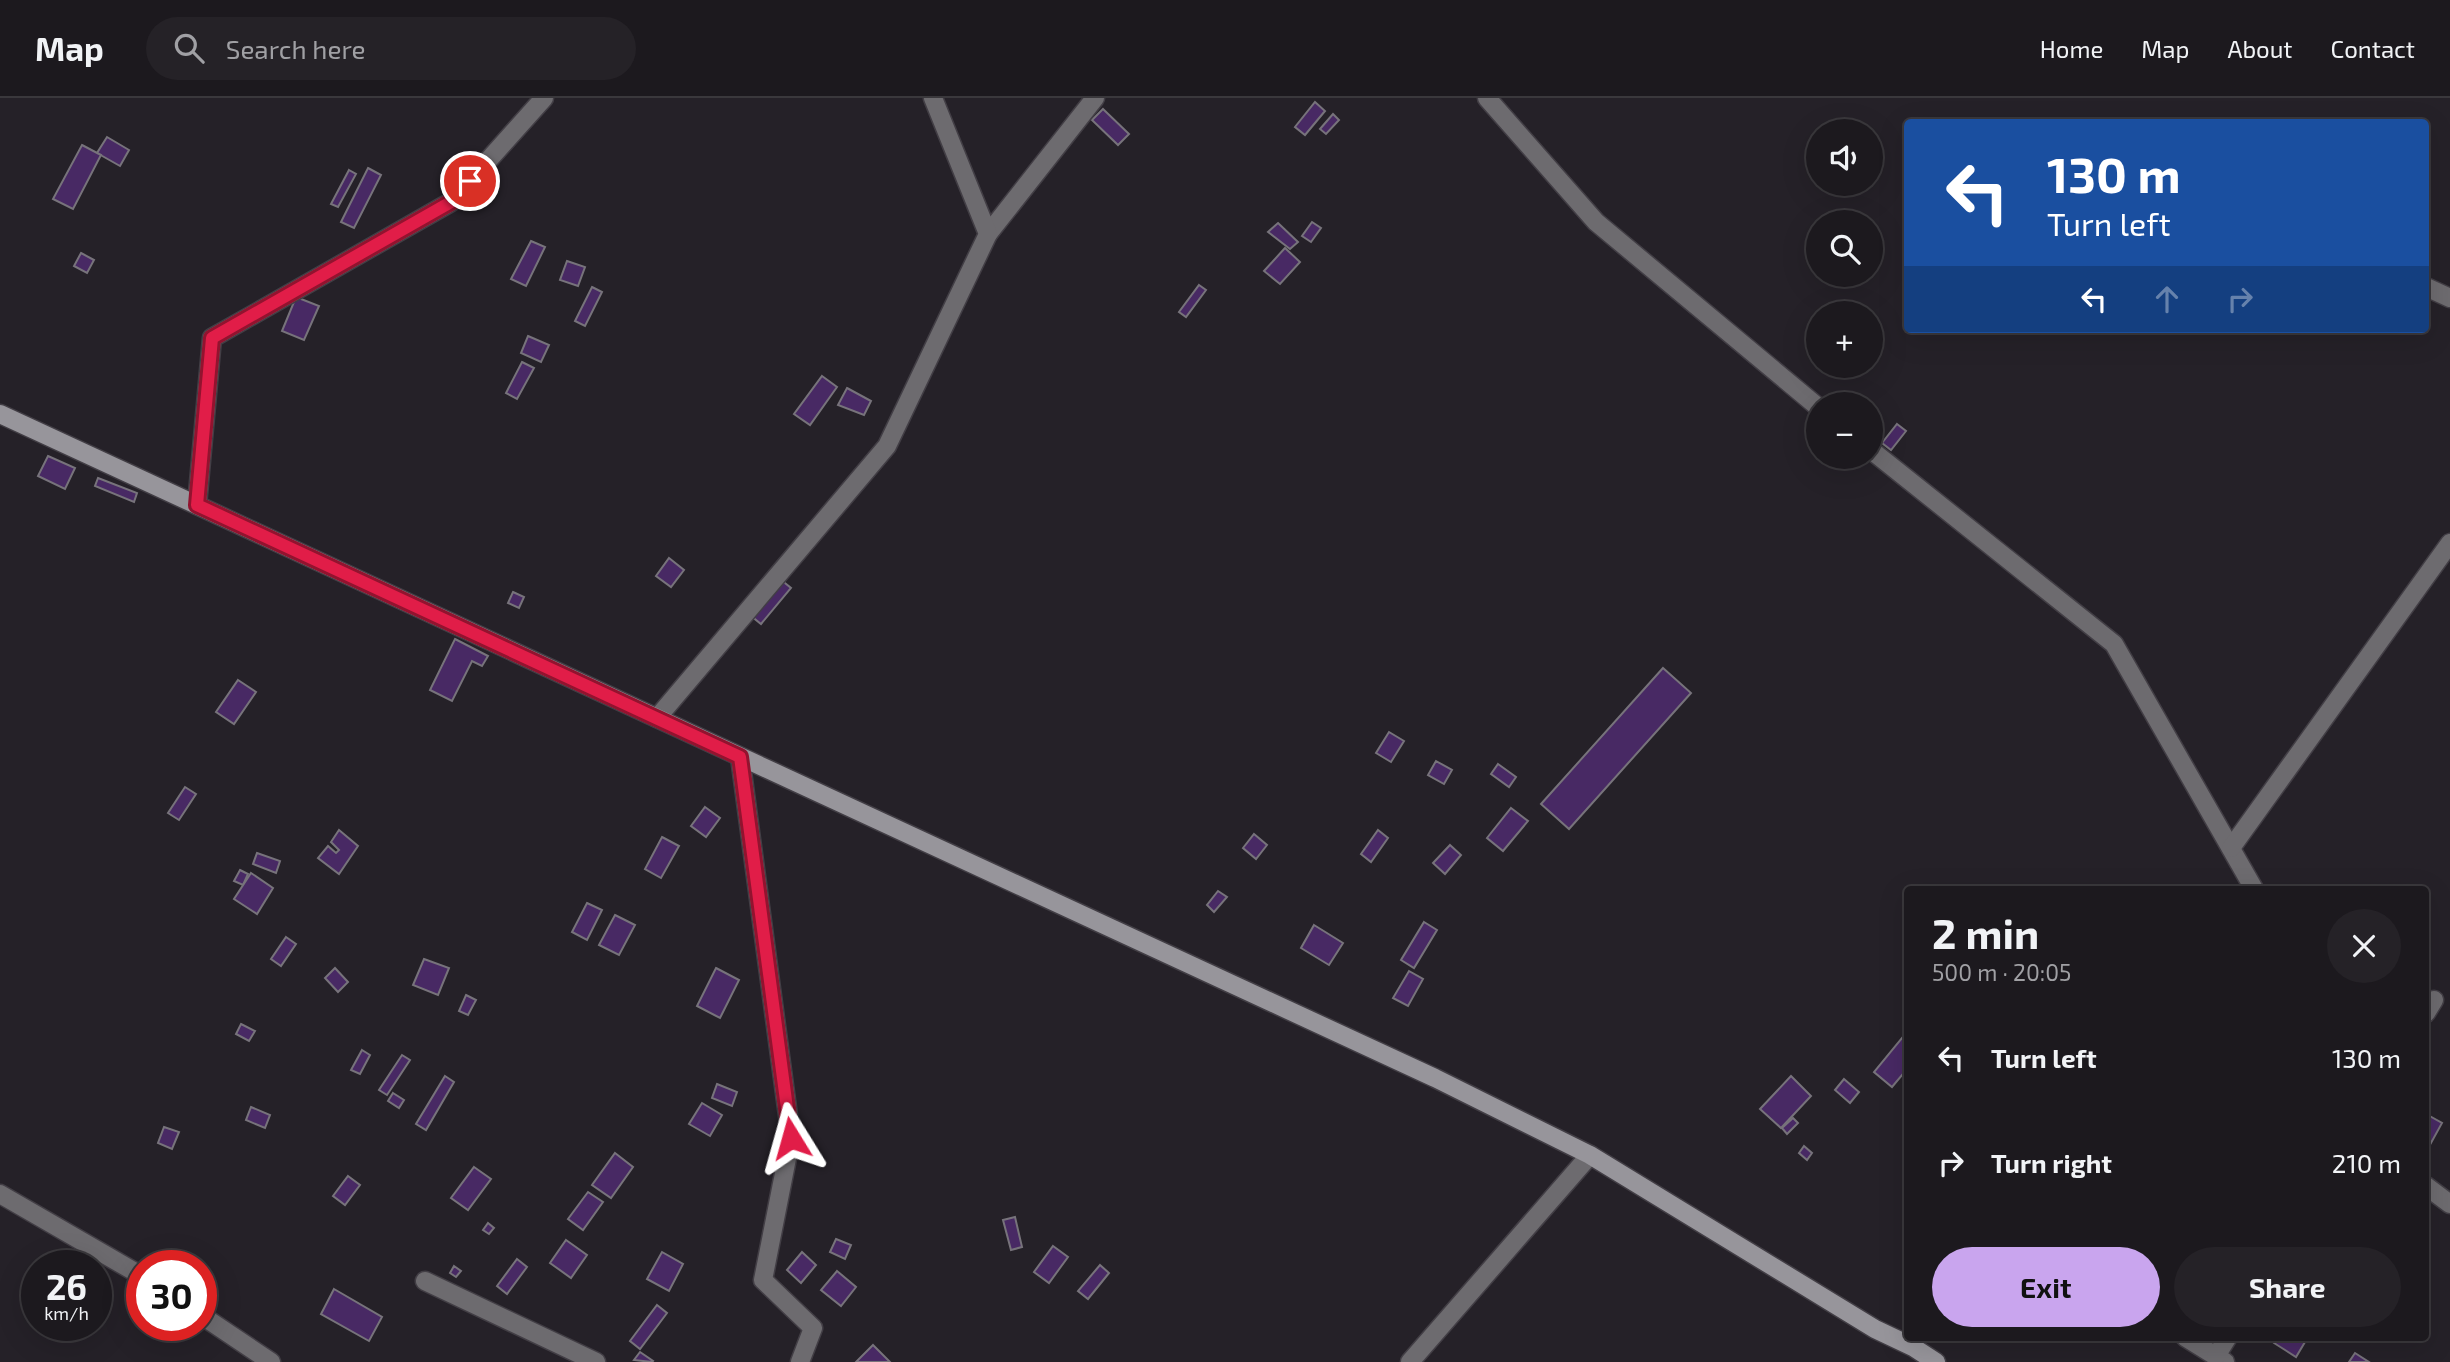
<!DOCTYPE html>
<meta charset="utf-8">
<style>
body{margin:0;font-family:"Exo 2",sans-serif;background:#252227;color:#f1f3f6;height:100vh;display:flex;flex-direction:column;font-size:26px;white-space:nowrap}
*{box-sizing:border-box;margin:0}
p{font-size:23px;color:#a0a0a4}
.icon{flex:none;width:38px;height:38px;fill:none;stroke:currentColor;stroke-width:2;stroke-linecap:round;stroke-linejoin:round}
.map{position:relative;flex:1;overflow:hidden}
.panel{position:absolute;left:1904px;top:788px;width:525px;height:455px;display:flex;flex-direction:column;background:#1c191e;border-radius:7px;box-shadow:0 7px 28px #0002,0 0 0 2px #3a383c}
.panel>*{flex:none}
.banner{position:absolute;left:1904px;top:21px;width:525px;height:214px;border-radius:7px;box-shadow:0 7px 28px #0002,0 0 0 2px #3a383c;background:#1a4fa0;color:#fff;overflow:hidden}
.tools{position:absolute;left:1806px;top:21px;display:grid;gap:14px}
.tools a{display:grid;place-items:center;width:77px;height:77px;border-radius:50%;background:#1c191e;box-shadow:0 7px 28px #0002,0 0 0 2px #3a383c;font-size:35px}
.speed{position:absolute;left:21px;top:1152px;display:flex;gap:14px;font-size:35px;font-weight:700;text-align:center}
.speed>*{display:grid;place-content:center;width:91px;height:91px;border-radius:50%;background:#1c191e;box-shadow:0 7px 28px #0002,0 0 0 2px #3a383c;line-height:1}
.speed small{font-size:18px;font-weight:400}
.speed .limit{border:10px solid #d22;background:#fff;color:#111}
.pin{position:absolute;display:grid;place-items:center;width:60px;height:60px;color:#fff;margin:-30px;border:4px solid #fff;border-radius:50%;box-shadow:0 2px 7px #0007}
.me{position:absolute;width:77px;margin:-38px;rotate:352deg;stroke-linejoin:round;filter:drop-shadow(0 0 5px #0008)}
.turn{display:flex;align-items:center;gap:24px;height:147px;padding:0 28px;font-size:32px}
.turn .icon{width:91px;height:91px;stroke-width:2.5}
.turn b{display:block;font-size:49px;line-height:60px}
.lanes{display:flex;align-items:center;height:66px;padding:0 28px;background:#0003;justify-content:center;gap:35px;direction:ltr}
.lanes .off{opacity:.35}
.round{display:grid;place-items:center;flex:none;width:74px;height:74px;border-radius:37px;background:#252227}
.overview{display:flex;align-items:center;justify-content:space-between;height:119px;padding:0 28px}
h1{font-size:42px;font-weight:700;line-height:52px}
.primary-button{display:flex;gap:14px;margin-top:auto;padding:14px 28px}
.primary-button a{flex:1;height:80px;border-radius:42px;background:#c9a5ee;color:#111;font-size:28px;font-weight:700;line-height:80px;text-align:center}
.primary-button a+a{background:#252227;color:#f1f3f6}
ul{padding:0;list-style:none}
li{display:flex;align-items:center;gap:21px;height:105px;padding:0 28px}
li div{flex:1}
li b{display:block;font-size:26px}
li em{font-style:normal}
header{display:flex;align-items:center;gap:42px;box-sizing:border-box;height:98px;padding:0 35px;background:#1c191e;border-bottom:2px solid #3a383c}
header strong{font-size:33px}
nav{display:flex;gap:38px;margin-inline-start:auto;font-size:24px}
.search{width:490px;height:63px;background:#252227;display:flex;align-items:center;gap:18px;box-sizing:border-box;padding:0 24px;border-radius:38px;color:#a0a0a4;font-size:26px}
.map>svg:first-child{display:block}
</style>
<header>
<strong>Map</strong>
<div class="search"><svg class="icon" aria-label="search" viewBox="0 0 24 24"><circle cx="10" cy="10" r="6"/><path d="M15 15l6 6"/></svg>Search here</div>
<nav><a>Home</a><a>Map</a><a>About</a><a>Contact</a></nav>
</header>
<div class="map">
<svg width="2450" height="1264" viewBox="0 0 2450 1264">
<rect width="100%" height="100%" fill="#252128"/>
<g fill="#482964" stroke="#77737b" stroke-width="2">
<path d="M 1315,4 L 1325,13 L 1305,37 L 1295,29 Z"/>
<path d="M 1103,11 L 1129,36 L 1118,47 L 1092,22 Z"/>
<path d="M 1333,16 L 1339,22 L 1326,36 L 1320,31 Z"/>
<path d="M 107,39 L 129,52 L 120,68 L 97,55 Z"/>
<path d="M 82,47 L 101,57 L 73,111 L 53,101 Z"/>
<path d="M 368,70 L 381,77 L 354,130 L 341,124 Z"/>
<path d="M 349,72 L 356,76 L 338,109 L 331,106 Z"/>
<path d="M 1312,124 L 1321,130 L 1311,144 L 1302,138 Z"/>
<path d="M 1278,125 L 1298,144 L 1290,151 L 1268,134 Z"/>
<path d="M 531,143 L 545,149 L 526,188 L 511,181 Z"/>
<path d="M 1285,150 L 1300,164 L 1280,186 L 1264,173 Z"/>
<path d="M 81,155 L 94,162 L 87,175 L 74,168 Z"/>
<path d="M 567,163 L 585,169 L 578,188 L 560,182 Z"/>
<path d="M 1199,187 L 1206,192 L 1186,219 L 1179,214 Z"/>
<path d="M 592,189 L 602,194 L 585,228 L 575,223 Z"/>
<path d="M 296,199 L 319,208 L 304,242 L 282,233 Z"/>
<path d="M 528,238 L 549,247 L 541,264 L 521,255 Z"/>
<path d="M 522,264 L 534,270 L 517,301 L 506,295 Z"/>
<path d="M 822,278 L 837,289 L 810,327 L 794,316 Z"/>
<path d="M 847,290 L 871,303 L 864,317 L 838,307 Z"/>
<path d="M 1897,326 L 1906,333 L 1891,352 L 1882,345 Z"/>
<path d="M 48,358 L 75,370 L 65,391 L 38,378 Z"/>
<path d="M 98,380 L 137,395 L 134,404 L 95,388 Z"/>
<path d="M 669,460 L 684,472 L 671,489 L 656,478 Z"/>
<path d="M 780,481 L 791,490 L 761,526 L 750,517 Z"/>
<path d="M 513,494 L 524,499 L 519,510 L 508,505 Z"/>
<path d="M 455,541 L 488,558 L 482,568 L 472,563 L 452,603 L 430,592 Z"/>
<path d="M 1663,570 L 1691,595 L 1569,731 L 1541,706 Z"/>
<path d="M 238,582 L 256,594 L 234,626 L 216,614 Z"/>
<path d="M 1389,634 L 1404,643 L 1391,664 L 1376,655 Z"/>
<path d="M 1436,663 L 1452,672 L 1444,686 L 1428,677 Z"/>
<path d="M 1498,666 L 1516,679 L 1509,689 L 1491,676 Z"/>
<path d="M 185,689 L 196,696 L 179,722 L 168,715 Z"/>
<path d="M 705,709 L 720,720 L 706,739 L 691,728 Z"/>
<path d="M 1511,710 L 1528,723 L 1503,753 L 1487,740 Z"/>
<path d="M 339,732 L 358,748 L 339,776 L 318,760 L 328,748 L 336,755 L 339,752 L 331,744 Z"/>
<path d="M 1378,732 L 1388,740 L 1371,764 L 1361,756 Z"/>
<path d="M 1254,736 L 1267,747 L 1256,761 L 1243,750 Z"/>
<path d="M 662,739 L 679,748 L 661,780 L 645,771 Z"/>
<path d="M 1450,747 L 1461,757 L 1445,776 L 1433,765 Z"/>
<path d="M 257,755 L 280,763 L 276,775 L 253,766 Z"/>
<path d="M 240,772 L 248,776 L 243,787 L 234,783 Z"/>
<path d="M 251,775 L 273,790 L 257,816 L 234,801 Z"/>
<path d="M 1218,793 L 1227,799 L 1214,814 L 1207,807 Z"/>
<path d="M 587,805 L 602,812 L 587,842 L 572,834 Z"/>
<path d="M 615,817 L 635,827 L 619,857 L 599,847 Z"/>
<path d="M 1424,824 L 1437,832 L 1414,870 L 1401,862 Z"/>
<path d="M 1314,827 L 1343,845 L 1329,867 L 1301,850 Z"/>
<path d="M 286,839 L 296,846 L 281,868 L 271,861 Z"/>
<path d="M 424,861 L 449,870 L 438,897 L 413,887 Z"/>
<path d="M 335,870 L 348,884 L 338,894 L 325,880 Z"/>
<path d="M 716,870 L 739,882 L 720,920 L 697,908 Z"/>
<path d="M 1409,873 L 1423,881 L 1408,908 L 1393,900 Z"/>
<path d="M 466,897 L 476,902 L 468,917 L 459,913 Z"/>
<path d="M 241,926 L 255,933 L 249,943 L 236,936 Z"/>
<path d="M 1906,935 L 1908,970 L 1892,989 L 1874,974 Z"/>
<path d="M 362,952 L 370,957 L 360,976 L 351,972 Z"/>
<path d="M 402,957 L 410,962 L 387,997 L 379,992 Z"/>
<path d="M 445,978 L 454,984 L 426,1032 L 416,1026 Z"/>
<path d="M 1791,978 L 1811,998 L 1781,1030 L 1760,1011 Z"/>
<path d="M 1844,981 L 1859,994 L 1850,1005 L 1835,992 Z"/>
<path d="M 717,986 L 737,994 L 732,1008 L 712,1000 Z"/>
<path d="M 393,995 L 404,1002 L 399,1010 L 388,1003 Z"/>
<path d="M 702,1005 L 722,1017 L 710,1038 L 689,1026 Z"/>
<path d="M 251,1009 L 270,1017 L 265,1030 L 246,1022 Z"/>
<path d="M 2426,1016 L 2442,1025 L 2426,1054 Z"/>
<path d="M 1793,1020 L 1798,1025 L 1787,1036 L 1782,1030 Z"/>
<path d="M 164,1029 L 179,1034 L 172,1051 L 158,1045 Z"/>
<path d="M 1804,1048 L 1812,1055 L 1807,1062 L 1799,1055 Z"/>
<path d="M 615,1055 L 633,1069 L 611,1100 L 592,1087 Z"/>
<path d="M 474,1069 L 491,1081 L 468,1112 L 451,1100 Z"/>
<path d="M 348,1078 L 360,1087 L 345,1107 L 333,1098 Z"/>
<path d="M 588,1094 L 603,1104 L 583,1132 L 568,1121 Z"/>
<path d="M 1015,1119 L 1022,1149 L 1011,1152 L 1003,1122 Z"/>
<path d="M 488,1125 L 494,1130 L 489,1136 L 483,1132 Z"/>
<path d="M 836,1141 L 851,1147 L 845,1161 L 830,1154 Z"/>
<path d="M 566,1142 L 587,1157 L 571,1180 L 550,1165 Z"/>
<path d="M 1053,1148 L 1068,1159 L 1049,1185 L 1034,1174 Z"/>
<path d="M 662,1154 L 683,1166 L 669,1193 L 647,1181 Z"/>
<path d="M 802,1154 L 816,1167 L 801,1185 L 787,1172 Z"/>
<path d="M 517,1161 L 527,1169 L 507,1196 L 497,1188 Z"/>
<path d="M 1100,1167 L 1109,1175 L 1088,1201 L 1078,1193 Z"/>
<path d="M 454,1168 L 461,1173 L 456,1179 L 450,1175 Z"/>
<path d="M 837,1173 L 856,1189 L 841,1208 L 821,1192 Z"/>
<path d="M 334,1191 L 382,1219 L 369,1243 L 321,1216 Z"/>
<path d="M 657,1207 L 667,1215 L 640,1251 L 630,1243 Z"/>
<path d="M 2277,1239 L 2308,1239 L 2296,1259 L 2274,1245 Z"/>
<path d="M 873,1247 L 890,1264 L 856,1264 Z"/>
<path d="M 640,1254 L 653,1263 L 652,1264 L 634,1262 Z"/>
<path d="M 2355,1255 L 2369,1264 L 2349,1264 Z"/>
</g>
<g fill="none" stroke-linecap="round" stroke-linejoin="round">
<g stroke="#423e45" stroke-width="21">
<g id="minor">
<path d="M 1487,0 L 1596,124 L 1818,309"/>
<path d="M 988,136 L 1095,0"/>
<path d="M 2426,189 L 2450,200"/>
<path d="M 1871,352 L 2114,546 L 2254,791"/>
<path d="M 197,407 L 212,240 L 451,104 L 544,0"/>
<path d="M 657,620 L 887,348 L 988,136 L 933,0"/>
<path d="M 740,659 L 791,1040 L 763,1182 L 813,1230 L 800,1264"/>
<path d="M 2231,750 L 2450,445"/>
<path d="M 2426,915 L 2434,902"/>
<path d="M 2426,1088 L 2450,1106"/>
<path d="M 0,1096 L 142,1178"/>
<path d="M 425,1183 L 596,1264"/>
<path d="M 201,1217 L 271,1264"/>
<path d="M 2185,1239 L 2225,1264"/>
<path d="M 2216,1258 L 2228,1239"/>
<path d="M 1410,1264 L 1590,1057"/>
</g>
</g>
<g stroke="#423e45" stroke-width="21">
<path id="secondary" d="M 0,316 L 1435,980 L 1590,1057 L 1875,1231 L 1913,1249 L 1936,1264"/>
</g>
<use href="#minor" stroke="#6d6b6f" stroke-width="18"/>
<use href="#secondary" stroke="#97959b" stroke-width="18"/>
</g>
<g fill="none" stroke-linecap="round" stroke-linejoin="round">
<g stroke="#92132f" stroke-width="18">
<path id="route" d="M 470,83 L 451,104 L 212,240 L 197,407 L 740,659 L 791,1040"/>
</g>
<use href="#route" stroke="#e11d48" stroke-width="12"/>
</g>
</svg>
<div class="tools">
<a><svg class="icon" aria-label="sound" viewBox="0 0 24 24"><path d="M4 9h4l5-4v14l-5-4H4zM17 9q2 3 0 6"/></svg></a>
<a><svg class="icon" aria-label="search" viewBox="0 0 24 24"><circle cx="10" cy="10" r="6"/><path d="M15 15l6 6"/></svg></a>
<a>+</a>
<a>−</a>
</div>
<div class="speed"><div>26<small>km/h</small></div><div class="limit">30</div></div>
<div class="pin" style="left:470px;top:83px;background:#d93025"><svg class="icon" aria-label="arrive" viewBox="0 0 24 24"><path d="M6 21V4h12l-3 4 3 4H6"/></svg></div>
<svg class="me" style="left:791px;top:1040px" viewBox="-20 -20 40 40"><path d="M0-17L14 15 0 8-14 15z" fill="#e11d48" stroke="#fff" stroke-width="4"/></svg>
<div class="banner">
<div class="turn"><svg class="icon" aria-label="left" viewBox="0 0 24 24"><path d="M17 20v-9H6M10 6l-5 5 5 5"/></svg><div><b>130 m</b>Turn left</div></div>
<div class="lanes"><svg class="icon" aria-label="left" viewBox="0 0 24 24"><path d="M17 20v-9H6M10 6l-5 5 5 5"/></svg><svg class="icon off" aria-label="ahead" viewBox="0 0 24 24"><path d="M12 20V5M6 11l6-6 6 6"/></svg><svg class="icon off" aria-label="right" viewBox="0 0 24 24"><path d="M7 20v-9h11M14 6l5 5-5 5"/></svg></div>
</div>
<section class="panel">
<div class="overview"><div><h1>2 min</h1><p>500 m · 20:05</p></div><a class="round"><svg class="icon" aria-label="close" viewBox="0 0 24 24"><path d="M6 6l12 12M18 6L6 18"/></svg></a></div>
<ul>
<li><svg class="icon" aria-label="left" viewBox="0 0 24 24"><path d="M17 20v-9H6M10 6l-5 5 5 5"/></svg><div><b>Turn left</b></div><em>130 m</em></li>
<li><svg class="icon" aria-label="right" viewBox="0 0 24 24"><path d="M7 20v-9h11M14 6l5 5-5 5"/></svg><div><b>Turn right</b></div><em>210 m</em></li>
</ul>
<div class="primary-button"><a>Exit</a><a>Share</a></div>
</section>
</div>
